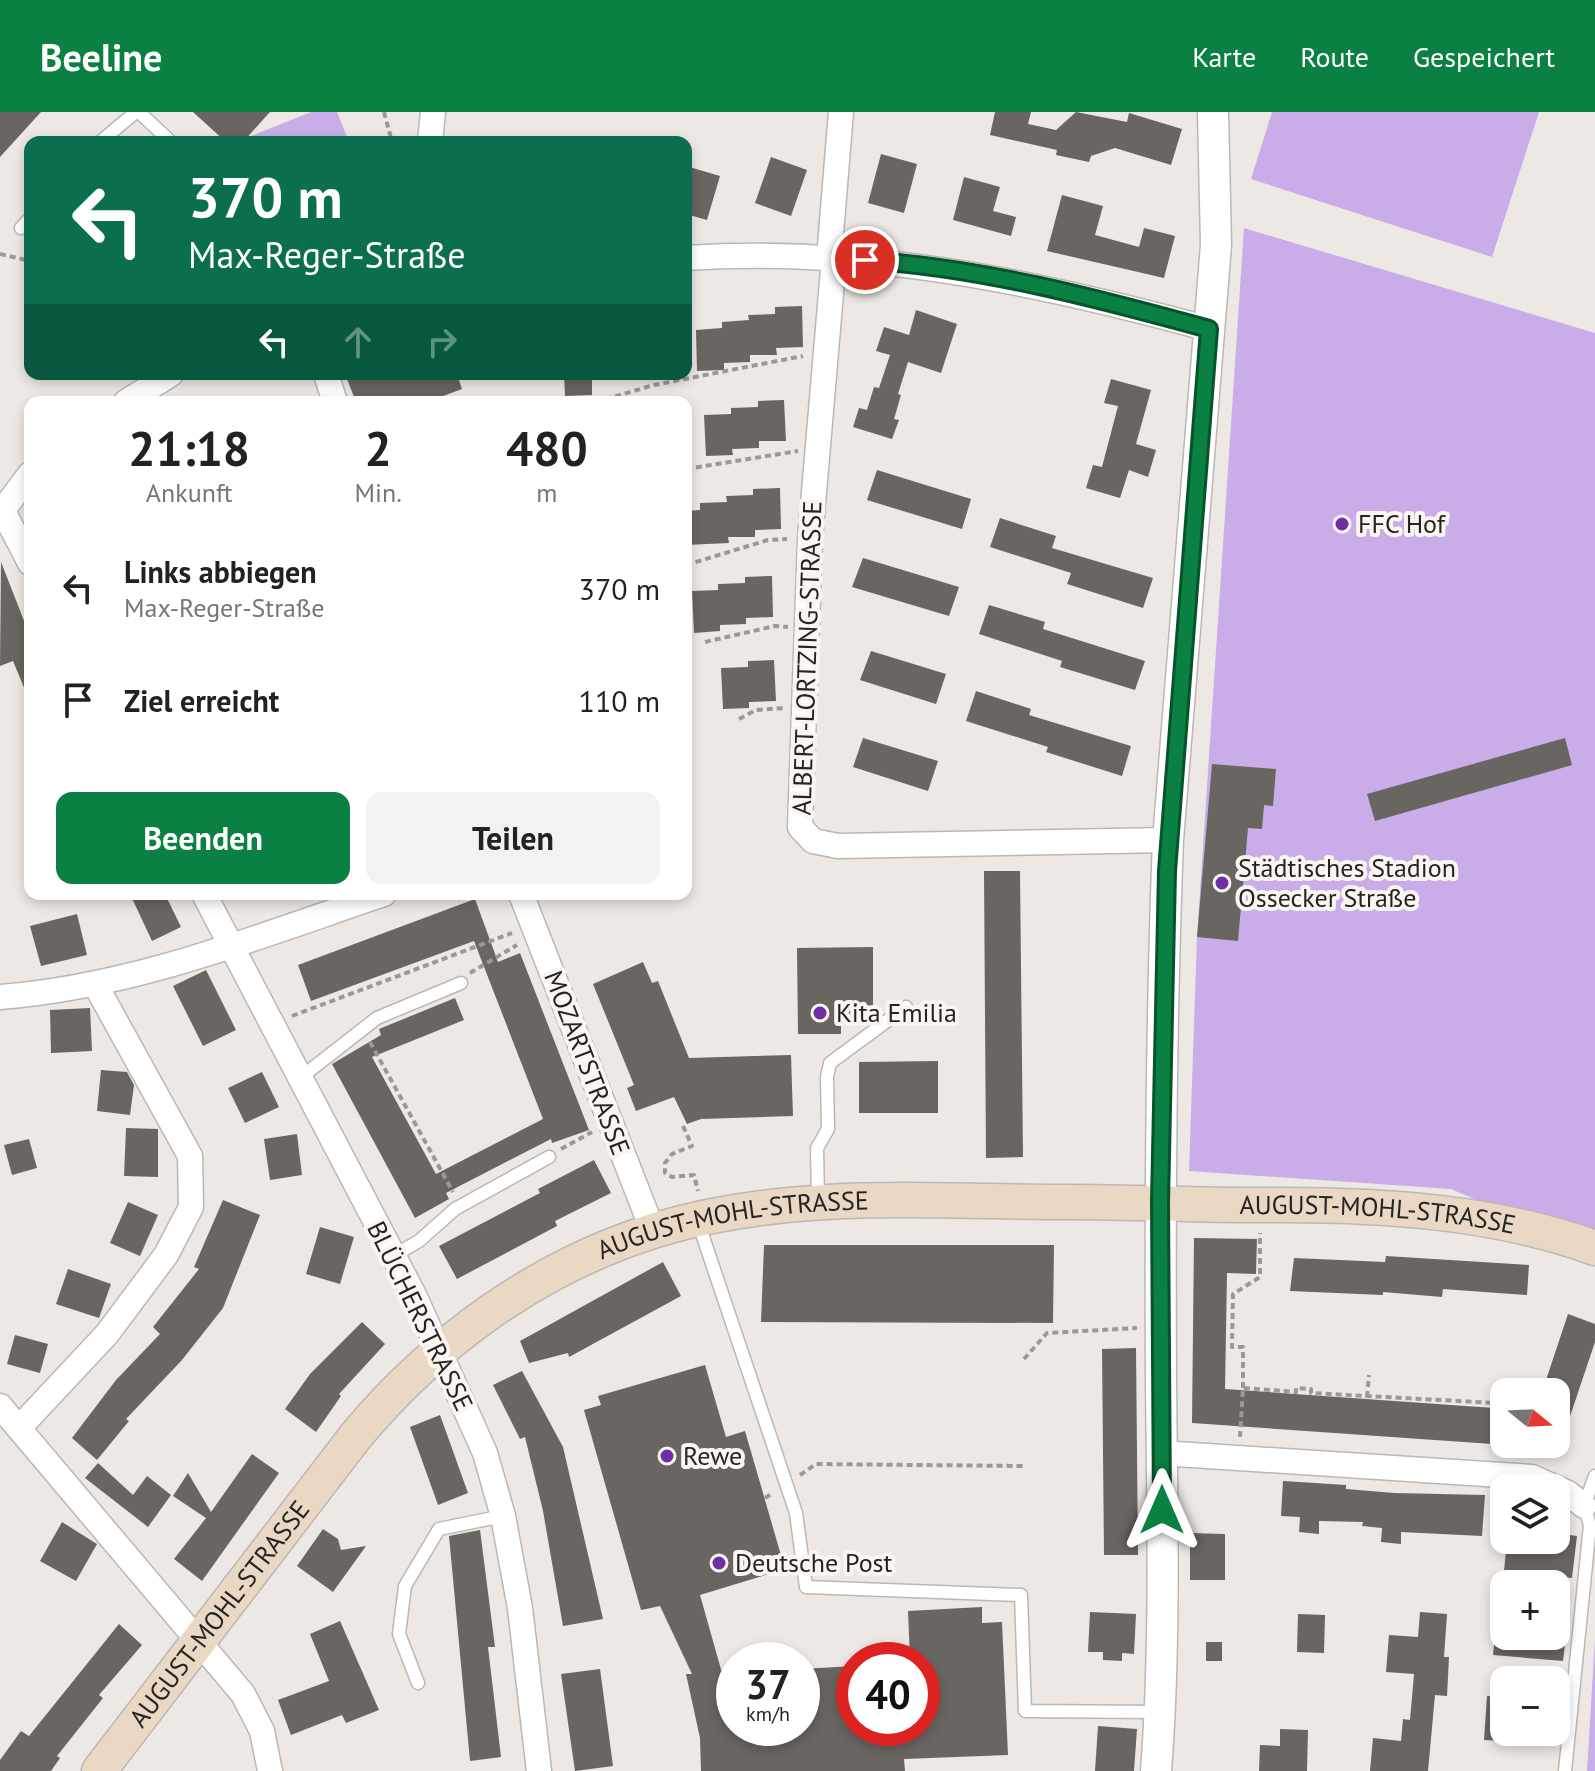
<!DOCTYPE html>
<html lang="de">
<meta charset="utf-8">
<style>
body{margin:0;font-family:"PT Sans",sans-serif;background:#f2f2f2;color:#222;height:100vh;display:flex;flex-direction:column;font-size:30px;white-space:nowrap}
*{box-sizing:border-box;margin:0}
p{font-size:26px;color:#767676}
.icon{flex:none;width:44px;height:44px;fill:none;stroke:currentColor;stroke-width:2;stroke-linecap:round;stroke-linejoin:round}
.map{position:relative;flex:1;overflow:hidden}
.drawer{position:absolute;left:24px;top:284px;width:668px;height:504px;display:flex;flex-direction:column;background:#fff;border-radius:16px;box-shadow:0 4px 12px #0003}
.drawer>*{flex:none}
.top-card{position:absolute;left:24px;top:24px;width:668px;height:244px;border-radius:16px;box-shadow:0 4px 12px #0003;background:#0b6e4f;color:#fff;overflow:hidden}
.needle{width:52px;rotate:108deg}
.fabs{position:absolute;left:1490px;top:1266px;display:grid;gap:16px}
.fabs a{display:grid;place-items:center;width:80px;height:80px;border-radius:16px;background:#fff;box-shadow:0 4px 12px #0003;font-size:40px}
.speed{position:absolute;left:716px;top:1530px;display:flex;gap:16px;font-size:40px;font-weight:700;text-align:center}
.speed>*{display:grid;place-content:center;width:104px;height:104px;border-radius:50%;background:#fff;box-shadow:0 4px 12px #0003;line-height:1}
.speed small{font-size:20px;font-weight:400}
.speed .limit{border:12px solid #d22;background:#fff;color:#111}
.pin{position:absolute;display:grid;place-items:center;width:68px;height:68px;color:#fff;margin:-34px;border:4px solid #fff;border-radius:50%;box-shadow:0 2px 8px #0007}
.me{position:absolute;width:88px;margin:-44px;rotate:0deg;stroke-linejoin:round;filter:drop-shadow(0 0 6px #0008)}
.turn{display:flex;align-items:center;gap:28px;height:168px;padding:0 32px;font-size:36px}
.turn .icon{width:104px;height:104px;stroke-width:2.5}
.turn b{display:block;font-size:56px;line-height:68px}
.lanes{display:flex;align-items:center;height:76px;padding:0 32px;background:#0003;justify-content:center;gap:40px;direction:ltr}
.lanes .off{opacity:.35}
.eta{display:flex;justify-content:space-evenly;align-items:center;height:136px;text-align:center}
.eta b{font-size:48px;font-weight:700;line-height:56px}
.action{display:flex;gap:16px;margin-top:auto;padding:16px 32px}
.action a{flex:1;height:92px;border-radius:16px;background:#0b8043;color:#fff;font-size:32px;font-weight:700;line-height:92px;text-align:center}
.action a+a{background:#f2f2f2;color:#222}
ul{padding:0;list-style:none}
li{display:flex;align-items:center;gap:24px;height:112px;padding:0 32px}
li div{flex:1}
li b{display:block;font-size:30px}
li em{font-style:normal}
header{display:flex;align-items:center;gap:48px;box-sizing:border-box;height:112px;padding:0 40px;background:#0b8043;color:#fff}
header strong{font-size:38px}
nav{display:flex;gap:44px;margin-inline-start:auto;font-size:28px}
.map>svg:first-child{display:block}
</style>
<header>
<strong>Beeline</strong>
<nav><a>Karte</a><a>Route</a><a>Gespeichert</a></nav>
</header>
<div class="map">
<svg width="1595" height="1659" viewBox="0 0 1595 1659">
<rect width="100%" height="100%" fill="#ede8e3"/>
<g fill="#c8ade8">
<path d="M 311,0 L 337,0 L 349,30 L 253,30 L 251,24 Z"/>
<path d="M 1272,0 L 1539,0 L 1492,145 L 1251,67 Z"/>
<path d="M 1244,116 L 1595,221 L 1595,1139 L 1451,1077 L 1189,1059 L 1197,825 Z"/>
<path d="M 1595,1527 L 1595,1659 L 1587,1659 Z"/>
</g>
<g fill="#696560">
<path d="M 0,0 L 41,0 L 0,45 Z"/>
<path d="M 193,0 L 270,0 L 243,30 L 226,30 Z"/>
<path d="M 995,0 L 1031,0 L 1028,12 L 1056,18 L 1076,0 L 1127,10 L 1129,1 L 1182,17 L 1171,53 L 1115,36 L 1091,44 L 1089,50 L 1056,43 L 1057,38 L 990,23 Z"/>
<path d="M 881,42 L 917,52 L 904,101 L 868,91 Z"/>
<path d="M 771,45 L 807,58 L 791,104 L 755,91 Z"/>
<path d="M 686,54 L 720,64 L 707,108 L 686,102 Z"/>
<path d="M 964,65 L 1000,75 L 993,99 L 1016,105 L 1011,124 L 953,108 Z"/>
<path d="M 1062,83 L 1103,94 L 1095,123 L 1139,135 L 1144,116 L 1175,124 L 1164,166 L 1047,139 Z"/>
<path d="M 802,194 L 803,235 L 776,236 L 777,243 L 750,243 L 750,250 L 724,251 L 724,258 L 697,259 L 696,218 L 722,216 L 722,210 L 749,208 L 748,203 L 775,202 L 775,195 Z"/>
<path d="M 916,198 L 957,212 L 941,261 L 908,250 L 898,282 L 901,283 L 894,307 L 899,308 L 892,327 L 853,315 L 859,296 L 867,298 L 874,275 L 879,276 L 890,243 L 876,239 L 884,215 L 909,223 Z"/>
<path d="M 345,262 L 457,262 L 462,277 L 427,290 L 356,290 Z"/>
<path d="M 564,262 L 592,262 L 592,283 L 565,284 Z"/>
<path d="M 1111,267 L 1151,278 L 1136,332 L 1156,338 L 1148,365 L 1129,358 L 1120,386 L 1086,376 L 1093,353 L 1102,355 L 1118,294 L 1104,291 Z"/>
<path d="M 784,288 L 786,329 L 759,329 L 759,336 L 732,337 L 733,343 L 706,344 L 704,303 L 731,302 L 731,296 L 758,295 L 758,289 Z"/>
<path d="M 877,358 L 971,387 L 962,417 L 867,388 Z"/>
<path d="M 780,376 L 781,417 L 755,418 L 755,425 L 728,425 L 729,431 L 686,433 L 686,399 L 700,398 L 700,391 L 727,390 L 726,384 L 753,383 L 753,377 Z"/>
<path d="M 1000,406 L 1056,424 L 1052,436 L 1153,466 L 1143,496 L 1067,472 L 1071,461 L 990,435 Z"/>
<path d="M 863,446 L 959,475 L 949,504 L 852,475 Z"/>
<path d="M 1,450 L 30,524 L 30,590 L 13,549 L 0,554 Z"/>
<path d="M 772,464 L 773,505 L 746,506 L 746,512 L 720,513 L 720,519 L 694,521 L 692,479 L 718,478 L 718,472 L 745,471 L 745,465 Z"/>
<path d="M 989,493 L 1045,510 L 1043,517 L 1145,549 L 1135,578 L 1060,555 L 1062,549 L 979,522 Z"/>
<path d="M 871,539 L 946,562 L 936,592 L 860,568 Z"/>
<path d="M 774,548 L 776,589 L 749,590 L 749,596 L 723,597 L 721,556 L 748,555 L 748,549 Z"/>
<path d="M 976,579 L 1031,597 L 1029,603 L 1131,634 L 1122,664 L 1046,640 L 1048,635 L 966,609 Z"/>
<path d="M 863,626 L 938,649 L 928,679 L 853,655 Z"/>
<path d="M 1565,626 L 1572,653 L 1375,709 L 1367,682 Z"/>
<path d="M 1212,652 L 1276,657 L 1273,694 L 1264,693 L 1262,717 L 1248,716 L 1238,829 L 1197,825 Z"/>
<path d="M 984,759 L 1020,759 L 1023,1045 L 986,1046 Z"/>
<path d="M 130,782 L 165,782 L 181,815 L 152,829 Z"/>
<path d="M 475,787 L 498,850 L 520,841 L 589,1018 L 552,1031 L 551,1027 L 446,1081 L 449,1087 L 415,1106 L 332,952 L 381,923 L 379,917 L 455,886 L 464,908 L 372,945 L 436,1062 L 543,1007 L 474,829 L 311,889 L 298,853 Z"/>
<path d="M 77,802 L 87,843 L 41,854 L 30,814 Z"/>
<path d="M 873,835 L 873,904 L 841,904 L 841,922 L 798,922 L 797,836 Z"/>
<path d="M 643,850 L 652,871 L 658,869 L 689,946 L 791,943 L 793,1004 L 701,1007 L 687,1012 L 674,985 L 636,999 L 627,976 L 634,973 L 593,872 Z"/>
<path d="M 206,858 L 236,918 L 203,934 L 173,874 Z"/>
<path d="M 90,896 L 92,939 L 51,941 L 50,898 Z"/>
<path d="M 938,949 L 938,1001 L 859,1001 L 859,950 Z"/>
<path d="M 101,958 L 127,960 L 134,973 L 130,1003 L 97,999 Z"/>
<path d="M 262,960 L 279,995 L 245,1011 L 228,976 Z"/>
<path d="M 126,1016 L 158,1017 L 158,1065 L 124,1064 Z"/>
<path d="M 297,1022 L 302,1063 L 270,1068 L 264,1027 Z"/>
<path d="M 29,1027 L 37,1056 L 12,1063 L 4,1033 Z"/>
<path d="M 594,1048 L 611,1081 L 555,1109 L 557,1114 L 457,1167 L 439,1134 L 540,1081 L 538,1077 Z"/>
<path d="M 223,1088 L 260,1103 L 223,1196 L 182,1248 L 126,1307 L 129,1309 L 97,1348 L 72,1326 L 116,1268 L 160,1222 L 153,1215 L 199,1157 L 194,1155 Z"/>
<path d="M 128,1090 L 158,1103 L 140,1144 L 110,1131 Z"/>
<path d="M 320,1115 L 354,1125 L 340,1172 L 306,1162 Z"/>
<path d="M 1194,1126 L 1257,1127 L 1256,1162 L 1227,1161 L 1225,1277 L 1494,1296 L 1492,1332 L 1192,1311 Z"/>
<path d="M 764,1133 L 1054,1133 L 1053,1211 L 761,1210 Z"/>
<path d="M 1386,1144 L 1529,1153 L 1527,1183 L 1443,1177 L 1442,1185 L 1383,1180 L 1383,1183 L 1290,1179 L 1294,1146 L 1385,1150 Z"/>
<path d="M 663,1150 L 681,1184 L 569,1245 L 568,1241 L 529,1251 L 520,1229 Z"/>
<path d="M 68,1157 L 111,1172 L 99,1206 L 56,1192 Z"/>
<path d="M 1568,1202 L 1595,1212 L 1595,1230 L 1559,1337 L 1556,1337 L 1556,1280 L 1542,1280 Z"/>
<path d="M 362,1210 L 385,1232 L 339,1282 L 341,1284 L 316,1320 L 285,1297 L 310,1262 Z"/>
<path d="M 15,1223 L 48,1232 L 40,1261 L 7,1252 Z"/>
<path d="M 1136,1236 L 1138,1443 L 1104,1443 L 1102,1237 Z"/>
<path d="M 705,1253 L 726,1325 L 745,1319 L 785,1457 L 700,1483 L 722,1561 L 734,1560 L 734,1616 L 802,1616 L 802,1557 L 854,1554 L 854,1616 L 922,1616 L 922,1548 L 910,1548 L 908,1499 L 982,1495 L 982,1511 L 1002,1510 L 1008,1643 L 904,1647 L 905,1659 L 701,1659 L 700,1626 L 686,1562 L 692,1562 L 660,1494 L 641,1498 L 584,1298 L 601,1293 L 598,1284 Z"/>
<path d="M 522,1259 L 563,1335 L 603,1507 L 563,1514 L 543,1399 L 525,1325 L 520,1327 L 493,1273 Z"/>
<path d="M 440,1303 L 468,1381 L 438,1393 L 410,1315 Z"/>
<path d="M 252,1342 L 279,1361 L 202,1469 L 174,1447 L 206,1406 L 173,1384 L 188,1361 L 211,1400 Z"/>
<path d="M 98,1351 L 133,1383 L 147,1364 L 171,1383 L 148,1415 L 85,1366 Z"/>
<path d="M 1283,1369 L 1346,1373 L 1346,1377 L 1394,1381 L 1485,1383 L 1482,1424 L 1401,1420 L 1401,1432 L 1381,1430 L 1382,1416 L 1362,1414 L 1363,1410 L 1319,1409 L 1319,1422 L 1299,1420 L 1300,1405 L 1281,1404 Z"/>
<path d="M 62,1410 L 97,1432 L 76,1469 L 40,1449 Z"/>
<path d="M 323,1417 L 338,1427 L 341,1438 L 366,1434 L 333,1480 L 297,1454 Z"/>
<path d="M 480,1418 L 495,1535 L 488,1535 L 501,1645 L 470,1649 L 449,1424 Z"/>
<path d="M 1190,1421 L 1225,1422 L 1225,1468 L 1190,1468 Z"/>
<path d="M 1556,1421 L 1577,1424 L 1572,1466 L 1504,1459 L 1507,1428 L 1556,1428 Z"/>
<path d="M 1090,1500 L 1136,1502 L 1134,1542 L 1122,1541 L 1122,1549 L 1103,1548 L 1103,1540 L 1088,1540 Z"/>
<path d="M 1420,1500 L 1447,1502 L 1444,1545 L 1449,1545 L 1447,1584 L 1435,1583 L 1428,1659 L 1370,1659 L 1373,1626 L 1401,1629 L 1403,1607 L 1410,1608 L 1414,1562 L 1386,1560 L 1389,1523 L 1418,1525 Z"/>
<path d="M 1298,1502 L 1325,1503 L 1324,1541 L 1297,1540 Z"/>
<path d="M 340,1509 L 379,1598 L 346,1611 L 342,1603 L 291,1623 L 278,1588 L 329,1569 L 310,1522 Z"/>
<path d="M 119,1512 L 142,1533 L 99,1583 L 103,1586 L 57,1644 L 60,1646 L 51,1659 L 0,1659 L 0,1648 L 21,1619 L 29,1624 Z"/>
<path d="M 1495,1524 L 1566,1524 L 1563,1549 L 1493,1543 Z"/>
<rect x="1206" y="1530" width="16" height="19"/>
<path d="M 600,1557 L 613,1654 L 575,1659 L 561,1562 Z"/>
<path d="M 1487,1584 L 1504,1585 L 1504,1629 L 1484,1628 Z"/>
<path d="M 1098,1614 L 1137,1617 L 1134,1659 L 1095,1659 Z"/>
<path d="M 1280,1617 L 1308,1618 L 1307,1659 L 1259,1659 L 1260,1633 L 1280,1634 Z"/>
</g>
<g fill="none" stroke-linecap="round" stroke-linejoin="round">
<g stroke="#bcb7b2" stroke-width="15">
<g id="service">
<path d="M 139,0 L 171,30"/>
<path d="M 100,30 L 136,0"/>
<path d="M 21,116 L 30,106"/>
<path d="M 300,966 L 377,906 L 461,871"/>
<path d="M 818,1088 L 817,1036 L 828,1017 L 827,965 L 830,951 L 906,895"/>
<path d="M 698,1110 L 796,1401 L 806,1475 L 1021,1483 L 1025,1599 L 1158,1600"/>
<path d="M 393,1144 L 419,1129 L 455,1097 L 549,1045"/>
<path d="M 418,1571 L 399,1522 L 405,1474 L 439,1417 L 503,1404"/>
<path d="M 1565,1659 L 1590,1413 L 1584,1394 L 1595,1364"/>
</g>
</g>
<g stroke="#bcb7b2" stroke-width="27">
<g id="minor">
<path d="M 430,30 L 433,0"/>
<path d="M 686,146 C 865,134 1037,170 1209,217"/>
<path d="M 829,146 L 841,0"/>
<path d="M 834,146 L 810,427 L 800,715 L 813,729 L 838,734 L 1168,728"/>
<path d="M 326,262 L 335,290"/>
<path d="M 126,290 L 171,262"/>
<path d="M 3,399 L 30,451"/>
<path d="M 0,402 L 30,362"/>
<path d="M 204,782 L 414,1183 L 485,1341 L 503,1404 L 520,1496 L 539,1659"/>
<path d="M 521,782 L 653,1119"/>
<path d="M 0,885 C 132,875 260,824 384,782"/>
<path d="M 0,1294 L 243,1582 L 262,1619 L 270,1659"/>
<path d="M 19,1316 L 107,1222 L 166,1143 L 191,1095 L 190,1044 L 95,872"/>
<path d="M 1161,1341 L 1532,1365 L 1568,1381 L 1584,1394"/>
</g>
</g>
<g stroke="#bcb7b2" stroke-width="33">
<path id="tertiary" d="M 1156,1659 C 1166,1529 1162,1396 1161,1266 C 1160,1086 1161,907 1168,728 L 1216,133 L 1213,0"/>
</g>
<g stroke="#bcb7b2" stroke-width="37">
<g id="secondary">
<path id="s1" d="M 99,1659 L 355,1325 C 434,1230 537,1155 656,1118 C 791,1077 930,1090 1070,1090 C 1140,1090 1211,1094 1282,1093 C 1386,1093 1496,1100 1595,1136"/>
</g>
</g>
<g stroke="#9c9894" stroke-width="4" stroke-dasharray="6 4" stroke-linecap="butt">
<path d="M 384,0 L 392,30"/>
<path d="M 0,142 L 30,149"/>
<path d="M 596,290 L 654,273 L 803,244"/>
<path d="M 686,357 L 798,339"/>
<path d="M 686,453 L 768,428 L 787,427"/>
<path d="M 705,530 L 775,514 L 788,515"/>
<path d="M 739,607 L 756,598 L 785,596"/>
<path d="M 470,861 L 517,833"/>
<path d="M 292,904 L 512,821"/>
<path d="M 370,930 L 453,1080"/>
<path d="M 683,1014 L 692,1034 L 672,1042 L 665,1051 L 665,1061 L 672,1065 L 694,1063 L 698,1079"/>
<path d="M 561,1037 L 592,1020"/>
<path d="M 1024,1247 L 1047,1221 L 1137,1216"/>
<path d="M 1243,1276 L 1243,1235 L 1232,1235 L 1233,1182 L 1260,1165 L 1260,1121"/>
<path d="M 1367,1285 L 1369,1263"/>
<path d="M 1240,1325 L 1243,1276 L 1296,1280 L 1296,1276 L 1311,1277 L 1311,1281 L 1496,1291 L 1492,1340"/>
<path d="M 800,1363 L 816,1352 L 1023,1354"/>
<path d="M 765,1386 L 773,1381"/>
</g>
<use href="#service" stroke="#fff" stroke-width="12"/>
<use href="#minor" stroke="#fff" stroke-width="24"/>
<use href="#tertiary" stroke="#fff" stroke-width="30"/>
<use href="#secondary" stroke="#e8d8c4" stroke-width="34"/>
</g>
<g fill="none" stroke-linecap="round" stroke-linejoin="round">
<g stroke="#07532c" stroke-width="20">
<path id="route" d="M 865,148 C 983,156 1096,186 1209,217 L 1167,759 L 1160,1090 L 1162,1398"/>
</g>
<use href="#route" stroke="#0b8043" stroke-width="14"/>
</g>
<g fill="#6f2ea3" stroke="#faf5f0" stroke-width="3">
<circle cx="1342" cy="412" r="8"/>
<circle cx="1222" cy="771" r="8"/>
<circle cx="820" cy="901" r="8"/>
<circle cx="667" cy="1344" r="8"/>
<circle cx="719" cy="1451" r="8"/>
</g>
<g text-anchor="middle" stroke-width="8" stroke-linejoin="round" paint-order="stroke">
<g font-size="26" fill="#262422" stroke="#faf5f0" text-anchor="start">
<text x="1358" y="421">FFC Hof</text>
<text x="1238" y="765">Städtisches Stadion<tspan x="1238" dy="30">Ossecker Straße</tspan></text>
<text x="836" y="910">Kita Emilia</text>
<text x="683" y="1353">Rewe</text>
<text x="735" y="1460">Deutsche Post</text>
</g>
<g font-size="26" fill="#262422" stroke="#faf5f0">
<text transform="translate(807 546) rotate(-88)" y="9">ALBERT-LORTZING-STRASSE</text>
<text transform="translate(587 951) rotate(69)" y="9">MOZARTSTRASSE</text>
<text dy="9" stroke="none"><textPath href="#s1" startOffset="1516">AUGUST-MOHL-STRASSE</textPath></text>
<text dy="9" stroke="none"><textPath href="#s1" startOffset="868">AUGUST-MOHL-STRASSE</textPath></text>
<text transform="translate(420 1204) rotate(64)" y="9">BLÜCHERSTRASSE</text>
<text dy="9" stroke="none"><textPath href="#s1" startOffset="198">AUGUST-MOHL-STRASSE</textPath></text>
</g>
</g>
</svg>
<div class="fabs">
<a><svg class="needle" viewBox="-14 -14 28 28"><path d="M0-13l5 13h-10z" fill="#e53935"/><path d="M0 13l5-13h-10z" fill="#767676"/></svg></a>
<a><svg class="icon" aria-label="layers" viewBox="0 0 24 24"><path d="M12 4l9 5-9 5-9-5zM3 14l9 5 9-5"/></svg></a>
<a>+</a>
<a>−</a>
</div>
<div class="speed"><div>37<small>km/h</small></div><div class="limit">40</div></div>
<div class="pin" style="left:865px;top:148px;background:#d93025"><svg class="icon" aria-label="arrive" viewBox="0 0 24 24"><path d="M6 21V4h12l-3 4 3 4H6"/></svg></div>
<svg class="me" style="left:1162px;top:1398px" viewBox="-20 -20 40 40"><path d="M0-17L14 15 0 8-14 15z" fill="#0b8043" stroke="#fff" stroke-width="4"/></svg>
<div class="top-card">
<div class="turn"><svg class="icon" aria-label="left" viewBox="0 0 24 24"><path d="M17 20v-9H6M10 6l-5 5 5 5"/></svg><div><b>370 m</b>Max-Reger-Straße</div></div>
<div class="lanes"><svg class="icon" aria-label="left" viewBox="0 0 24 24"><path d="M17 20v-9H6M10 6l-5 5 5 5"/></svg><svg class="icon off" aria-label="ahead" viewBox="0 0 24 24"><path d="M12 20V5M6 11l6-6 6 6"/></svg><svg class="icon off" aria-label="right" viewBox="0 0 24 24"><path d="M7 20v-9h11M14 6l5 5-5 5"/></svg></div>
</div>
<section class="drawer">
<div class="eta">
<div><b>21:18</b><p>Ankunft</p></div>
<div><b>2</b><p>Min.</p></div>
<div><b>480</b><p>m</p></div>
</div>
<ul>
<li><svg class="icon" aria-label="left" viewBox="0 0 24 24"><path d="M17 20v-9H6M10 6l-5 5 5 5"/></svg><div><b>Links abbiegen</b><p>Max-Reger-Straße</p></div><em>370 m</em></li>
<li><svg class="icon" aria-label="arrive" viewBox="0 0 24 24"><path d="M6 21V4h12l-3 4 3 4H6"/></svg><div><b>Ziel erreicht</b></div><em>110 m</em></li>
</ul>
<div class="action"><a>Beenden</a><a>Teilen</a></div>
</section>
</div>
